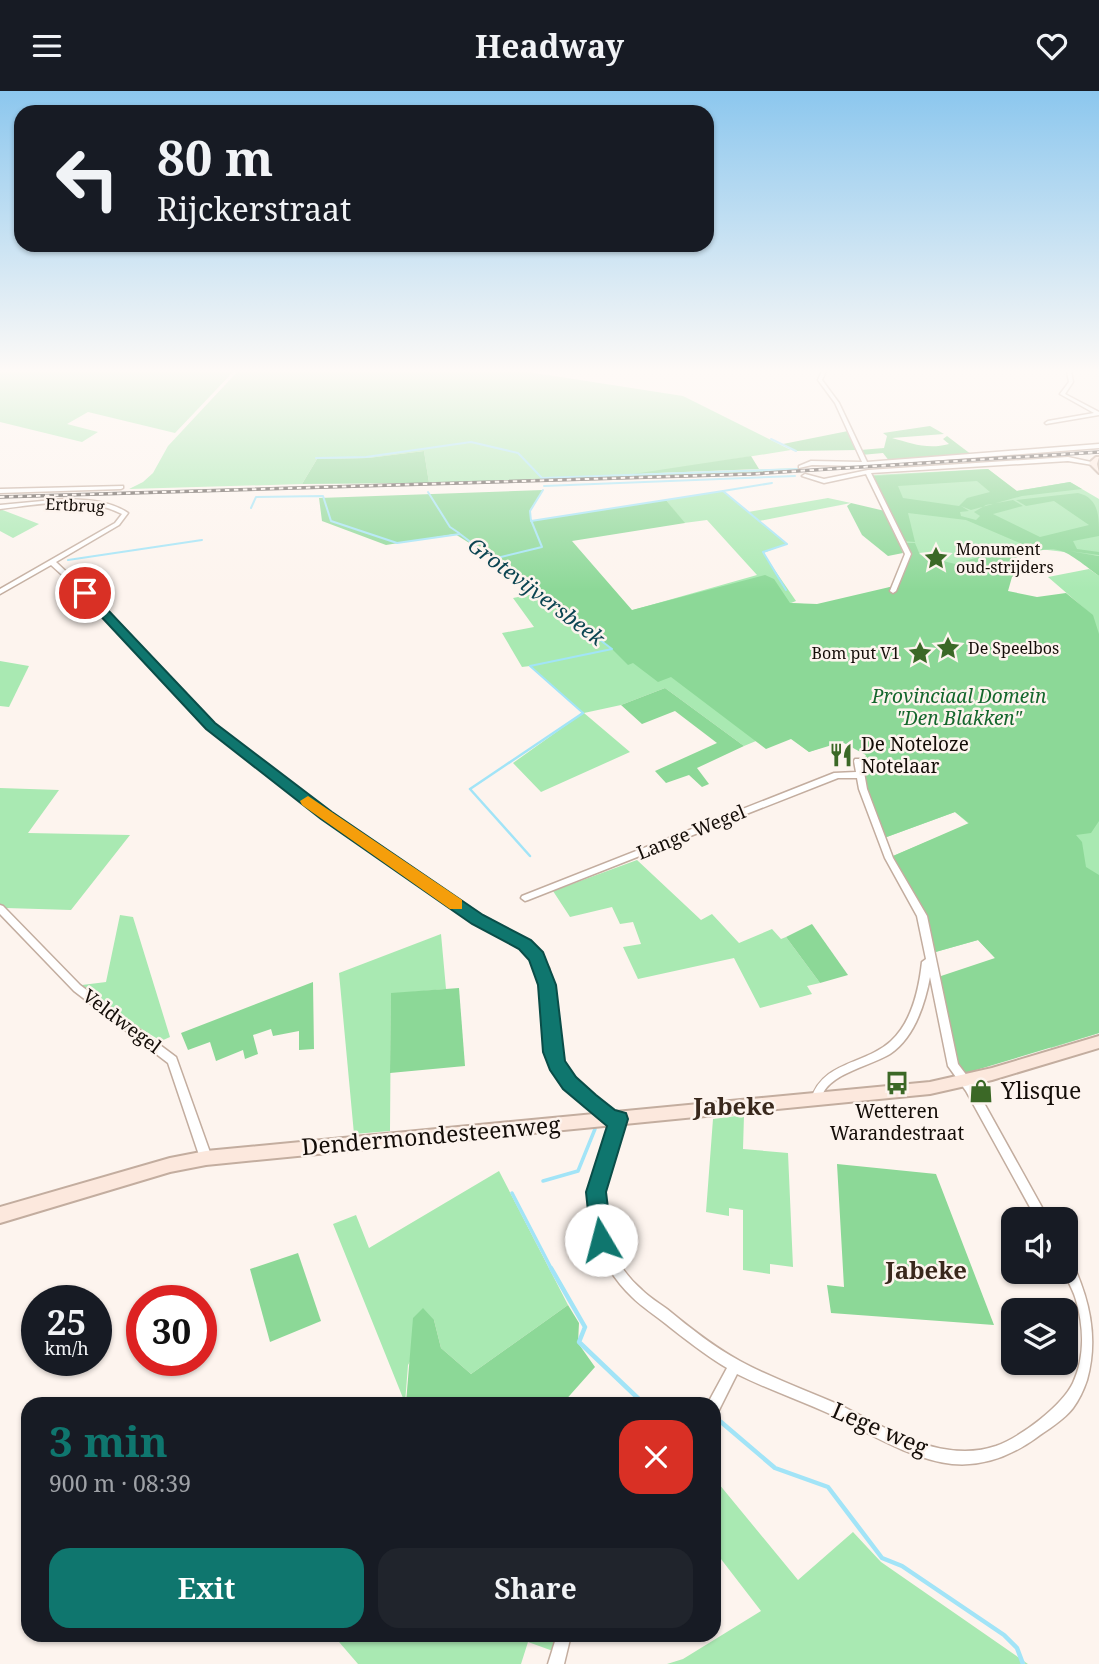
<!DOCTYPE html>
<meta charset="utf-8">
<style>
body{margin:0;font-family:"Noto Serif",serif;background:#20242c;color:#f1f3f6;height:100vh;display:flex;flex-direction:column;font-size:26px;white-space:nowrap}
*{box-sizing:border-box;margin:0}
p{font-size:23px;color:#9ea1a6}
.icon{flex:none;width:38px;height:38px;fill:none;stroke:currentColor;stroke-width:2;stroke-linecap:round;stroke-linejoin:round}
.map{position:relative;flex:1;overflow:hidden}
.drawer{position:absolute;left:21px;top:1306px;width:700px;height:245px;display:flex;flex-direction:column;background:#171b24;border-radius:21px;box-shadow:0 2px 5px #0004}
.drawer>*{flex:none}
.banner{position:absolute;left:14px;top:14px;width:700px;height:147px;border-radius:21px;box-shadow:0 2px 5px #0004;background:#171b24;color:#f1f3f6;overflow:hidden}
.fabs{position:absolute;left:1001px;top:1116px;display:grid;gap:14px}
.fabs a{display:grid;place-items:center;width:77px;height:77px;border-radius:14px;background:#171b24;box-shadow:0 2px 5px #0004;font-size:35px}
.speed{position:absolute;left:21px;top:1194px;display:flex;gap:14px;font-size:35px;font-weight:700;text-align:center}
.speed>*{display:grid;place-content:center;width:91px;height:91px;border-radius:50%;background:#171b24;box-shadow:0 2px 5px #0004;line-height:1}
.speed small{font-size:18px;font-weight:400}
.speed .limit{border:10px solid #d22;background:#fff;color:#111}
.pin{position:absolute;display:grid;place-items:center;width:60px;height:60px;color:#fff;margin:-30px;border:4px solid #fff;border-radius:50%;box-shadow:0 2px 7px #0007}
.me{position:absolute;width:77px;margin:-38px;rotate:352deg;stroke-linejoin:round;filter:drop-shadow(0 0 5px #0008)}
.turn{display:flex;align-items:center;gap:24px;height:147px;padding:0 28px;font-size:32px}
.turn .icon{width:91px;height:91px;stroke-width:2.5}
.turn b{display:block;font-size:49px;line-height:60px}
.round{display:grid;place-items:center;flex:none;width:74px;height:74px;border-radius:21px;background:#20242c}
.summary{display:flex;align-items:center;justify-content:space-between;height:119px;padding:0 28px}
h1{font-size:42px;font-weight:700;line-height:52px;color:#0f766e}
.primary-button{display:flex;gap:14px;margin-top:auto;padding:14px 28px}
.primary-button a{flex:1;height:80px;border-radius:21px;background:#0f766e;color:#fff;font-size:28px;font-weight:700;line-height:80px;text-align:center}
.primary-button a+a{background:#20242c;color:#f1f3f6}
header{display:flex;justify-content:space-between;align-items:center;height:91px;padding:0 28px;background:#171b24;font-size:32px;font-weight:700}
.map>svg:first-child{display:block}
</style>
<header><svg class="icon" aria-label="menu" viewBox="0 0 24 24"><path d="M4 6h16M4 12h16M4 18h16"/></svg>Headway<svg class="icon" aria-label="heart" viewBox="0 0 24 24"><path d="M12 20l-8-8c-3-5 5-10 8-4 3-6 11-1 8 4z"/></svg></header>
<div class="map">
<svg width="1099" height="1573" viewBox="0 0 1099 1573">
<rect width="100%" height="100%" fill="#fdf4ee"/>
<g fill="#a9e9b2">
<path d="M 0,280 L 234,280 L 175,342 L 88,321 L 67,333 L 98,341 L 82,351 L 0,331 Z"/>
<path d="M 238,280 L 522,280 L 683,305 L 791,359 L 641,383 L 798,377 L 799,380 L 429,392 L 424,360 L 368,367 L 317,368 L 302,393 L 129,398 L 143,391 L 153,382 L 168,355 Z"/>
<path d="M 988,378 L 1016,400 L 1070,391 L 1099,408 L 1099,465 L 1039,458 L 949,489 L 1092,524 L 1048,486 L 1089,478 L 1099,485 L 1099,942 L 1051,957 L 995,867 L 978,849 L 932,862 L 925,823 L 893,765 L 969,733 L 955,721 L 884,747 L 860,682 L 866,664 L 843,649 L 809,661 L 791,647 L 756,650 L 744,655 L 665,597 L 621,614 L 584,622 L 630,661 L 541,701 L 513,672 L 583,622 L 530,575 L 522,576 L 502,542 L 534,536 L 513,507 L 539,502 L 580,534 L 757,484 L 707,429 L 684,432 L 666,409 L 723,400 L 748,421 L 828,407 L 851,412 L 759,430 L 787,453 L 763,462 L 796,510 L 791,512 L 830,515 L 894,495 L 907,477 L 910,463 L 872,384 Z"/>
<path d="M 0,418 L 39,433 L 13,447 L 0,440 Z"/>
<path d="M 0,570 L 29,575 L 9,616 L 0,615 Z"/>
<path d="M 0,697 L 59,699 L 28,742 L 130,744 L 71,819 L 6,817 L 0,813 Z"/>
<path d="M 637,769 L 701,829 L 712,823 L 739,852 L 772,838 L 781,848 L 786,846 L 820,892 L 807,895 L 812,903 L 760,917 L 734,867 L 638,888 L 623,856 L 641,853 L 633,831 L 620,833 L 612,816 L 570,826 L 553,800 Z"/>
<path d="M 120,824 L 133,826 L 170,946 L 161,950 L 114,921 L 82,894 L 106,891 Z"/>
<path d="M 441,843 L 446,898 L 391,903 L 390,1040 L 354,1043 L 339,882 Z"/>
<path d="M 744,1024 L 743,1058 L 788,1062 L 793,1176 L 770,1173 L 770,1183 L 743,1179 L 743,1119 L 729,1117 L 729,1125 L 706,1121 L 713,1028 Z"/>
<path d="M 499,1080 L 568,1214 L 471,1283 L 441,1257 L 434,1229 L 408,1274 L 405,1312 L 333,1133 L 356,1124 L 369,1157 Z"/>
<path d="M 714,1387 L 798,1489 L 853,1441 L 881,1471 L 1028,1573 L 667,1573 L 683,1568 L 761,1520 L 714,1459 Z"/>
<path d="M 333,1544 L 535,1544 L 555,1550 L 553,1560 L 528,1551 L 521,1573 L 358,1573 Z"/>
</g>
<g fill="#8cd897" fill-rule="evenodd">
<path d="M 930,335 L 944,343 L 892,347 C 911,352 927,359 949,353 L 943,348 L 947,345 L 972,364 L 890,371 L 883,362 L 861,364 L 860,359 L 884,357 L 887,345 L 883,342 Z"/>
<path d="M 848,340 L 857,359 L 794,360 L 783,353 Z"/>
<path d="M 424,360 L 429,392 L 302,393 L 317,368 L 368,367 Z"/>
<path d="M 751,365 L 759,378 L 633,383 Z"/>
<path d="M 988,378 L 1017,400 L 1070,391 L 1082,398 L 1022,405 L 971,419 L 961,415 L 969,420 L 960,421 L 961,425 L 976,429 L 980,425 L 974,421 L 986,414 L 1013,409 L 1023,415 L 993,423 L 1040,446 L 1089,434 L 1054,410 L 1026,415 L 1016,409 L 1078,402 C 1099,407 1099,425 1099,445 L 1073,450 L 1077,458 L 1099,461 L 1099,464 L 1069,460 L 1099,465 L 1099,485 C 1060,456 1060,451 1012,468 L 1023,476 L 1012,486 L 1008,500 L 1037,506 L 1066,502 L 1093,524 L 1099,543 L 1099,730 L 1091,742 L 1076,744 L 1082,751 L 1086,776 L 1099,784 L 1099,942 L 963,983 L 952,966 L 935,887 L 995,867 L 978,849 L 932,862 L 925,823 L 893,765 L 969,732 L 955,721 L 884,747 L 860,682 L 866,664 L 842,651 L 809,661 L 791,648 L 766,658 L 671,586 L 658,591 L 633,572 L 628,574 L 612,558 L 496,469 L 455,443 L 386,454 L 322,430 L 319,407 L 543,399 L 530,419 L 531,430 L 666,409 L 685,432 L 572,450 L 632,519 L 765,484 L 774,488 L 790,512 L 817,513 L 894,495 L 905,480 L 910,463 L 903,452 L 915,452 L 920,464 L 955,473 L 1022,453 L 966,429 L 908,422 L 915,451 L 903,450 L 873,385 ZM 977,390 L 990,401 L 967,407 L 959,415 L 903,407 L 898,395 Z"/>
<path d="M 851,412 L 885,420 L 903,462 L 888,465 L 862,444 L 847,415 Z"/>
<path d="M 665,597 L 744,655 L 697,677 L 709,693 L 702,696 L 689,684 L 666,692 L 655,680 L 717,652 L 675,620 L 642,633 L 621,614 Z"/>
<path d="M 812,833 L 848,884 L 820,892 L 786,846 Z"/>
<path d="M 313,891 L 314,958 L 299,959 L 299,940 L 273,945 L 271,938 L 253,944 L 258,963 L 245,968 L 243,959 L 216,970 L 210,951 L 188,959 L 181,942 Z"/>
<path d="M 459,897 L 465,975 L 390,982 L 391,902 Z"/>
<path d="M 837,1073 L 936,1083 L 994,1234 L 831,1222 L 827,1194 L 844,1196 Z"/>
<path d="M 298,1162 L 321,1230 L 270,1251 L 250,1178 Z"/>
<path d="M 568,1214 L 579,1232 L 578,1252 L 595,1276 L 563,1312 L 406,1312 L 413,1227 L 423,1217 L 434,1229 L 441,1257 L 471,1283 Z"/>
</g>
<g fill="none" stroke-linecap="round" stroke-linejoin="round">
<g stroke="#a2e4f7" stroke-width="2">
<path d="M 771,348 L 796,360"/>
<path d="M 316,367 L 366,366 L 471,351 L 518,362 L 542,387 L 797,378"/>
<path d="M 544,395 L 795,385"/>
<path d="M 543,399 L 530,420 L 531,430 L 723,400 L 787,453 L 763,461 L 786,499"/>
<path d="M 723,400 L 772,392"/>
<path d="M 428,401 L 450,436 L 459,442"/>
<path d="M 251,417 L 256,406 L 323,405 L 331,430 L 397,452 L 460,443 L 612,558 L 530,575 L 583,622 L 580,624"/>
<path d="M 493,468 L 542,456 L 531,429"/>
<path d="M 68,469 L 202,449"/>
</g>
<path stroke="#a2e4f7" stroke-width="2.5" d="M 530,765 L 470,698 L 583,622"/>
<g stroke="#a2e4f7" stroke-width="3.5">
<path d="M 543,1090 L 578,1080 L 595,1038"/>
<path d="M 512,1102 L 552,1179"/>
</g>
<g stroke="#a2e4f7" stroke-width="4.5">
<path d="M 551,1177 L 585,1236 L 579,1251 L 643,1312"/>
<path d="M 721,1331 L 775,1377 L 828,1396 L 882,1467 L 902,1475 L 1004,1544 L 1017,1557 L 1023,1573"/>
</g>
<g stroke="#c3ad9f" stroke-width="3">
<g id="street">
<path d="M 822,280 L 826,280 L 822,289 L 839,312 L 867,371 L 1099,353 L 1099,357 L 865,375 L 812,374 L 799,377 L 799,375 L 811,370 L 862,371 L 835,312 L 818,289 Z"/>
<path d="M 1067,280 L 1071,280 L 1073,291 L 1065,303 L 1099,321 L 1099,324 L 1046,333 L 1045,332 L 1048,330 L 1094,322 L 1060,303 L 1069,291 Z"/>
<path d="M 1068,366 L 1096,372 L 1093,374 L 1068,370 L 871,382 L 911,463 L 896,500 L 893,502 L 890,500 L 905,463 L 866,383 L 824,392 L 802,385 L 805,383 L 824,388 L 868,379 Z"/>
<path d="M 123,395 L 123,397 L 121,398 L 0,402 L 0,398 Z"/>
<path d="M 64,408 C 87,409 109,409 128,422 L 119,434 L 56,471 L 104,516 L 213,633 L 330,723 L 480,827 L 528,851 L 549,877 L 562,972 L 573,989 L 615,1025 L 619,1023 L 623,1025 L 624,1028 C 611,1068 592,1115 610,1156 C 617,1171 629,1188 642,1199 C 649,1206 659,1212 667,1218 C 690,1237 714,1256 740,1270 C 773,1288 808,1300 842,1315 C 880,1334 921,1360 965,1360 C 976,1360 987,1358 996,1355 C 1021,1346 1062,1315 1073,1292 C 1085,1266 1084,1236 1076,1209 C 1074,1201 1069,1193 1066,1185 C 1065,1181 1066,1171 1066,1165 L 1070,1167 C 1089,1206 1099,1246 1087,1289 C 1084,1298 1079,1309 1073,1317 C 1065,1328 1047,1339 1036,1347 C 1011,1365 983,1376 952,1373 C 910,1368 867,1341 830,1323 C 799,1309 767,1298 737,1283 L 719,1319 L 714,1321 L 714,1312 L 708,1312 L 727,1277 C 705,1264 685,1248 666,1233 C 655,1224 642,1216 632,1206 C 609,1184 592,1153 591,1121 C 590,1091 602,1060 612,1032 L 607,1031 L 565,995 L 552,973 L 539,878 L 522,857 L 474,831 L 324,727 L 207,637 L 100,518 L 51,474 L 0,503 L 0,498 L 115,432 L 122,423 C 85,404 39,413 0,418 L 0,414 Z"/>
<path d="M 855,668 L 861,668 L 862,670 L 867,698 L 893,767 L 927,825 L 958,973 L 974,994 L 1049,1129 L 1037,1129 L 966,1000 L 948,975 L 930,886 C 925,913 914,947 890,963 C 872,974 833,982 823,1002 C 822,1005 821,1009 820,1012 L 816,1014 L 812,1012 L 811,1009 C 822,970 865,974 891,950 C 912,931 919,898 922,871 L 926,868 L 917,825 L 885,767 L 859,698 L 857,687 L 838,687 L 528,809 L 525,810 L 521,807 L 522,805 L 834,682 L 856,681 L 854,670 Z"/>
<path d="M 0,814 L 3,815 L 80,894 L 176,966 L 212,1067 L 210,1071 L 206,1072 L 202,1071 L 200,1067 L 168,972 L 74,900 L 0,823 Z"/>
<path d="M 557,1544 L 571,1544 L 564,1573 L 548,1573 Z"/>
</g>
</g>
<g stroke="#c3ad9f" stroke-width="4">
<g id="secondary">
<path d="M 1096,366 L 1099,366 L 1097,373 L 1099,382 L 1089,372 Z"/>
<path d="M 1099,945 L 1099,957 L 992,989 L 930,1003 L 206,1074 L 170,1081 L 0,1132 L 0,1116 L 170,1067 L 206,1060 L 930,991 L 992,977 Z"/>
</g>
</g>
<use href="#street" fill="#fff" fill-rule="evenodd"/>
<use href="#secondary" fill="#fce8dd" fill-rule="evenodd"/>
<g stroke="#59514c" stroke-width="3.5">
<path id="rail" d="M 0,406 L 751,383 L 1099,361"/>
</g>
<use href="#rail" stroke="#fdf4ee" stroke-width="2" stroke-dasharray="4.5" stroke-linecap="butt"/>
</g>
<linearGradient id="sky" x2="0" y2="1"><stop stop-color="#8cc7ee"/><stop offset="0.56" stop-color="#fefaf7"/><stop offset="1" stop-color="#fefaf7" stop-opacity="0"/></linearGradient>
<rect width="1099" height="500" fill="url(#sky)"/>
<path fill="#0f766e" stroke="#0a4d48" stroke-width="2" d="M 81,499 L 89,499 L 215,632 L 332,721 L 483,824 L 531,849 L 543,861 L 556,894 L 565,970 L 576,986 L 596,1004 L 615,1019 L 626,1022 L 628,1028 L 606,1101 L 612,1149 L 609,1156 L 601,1159 L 594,1156 L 591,1149 L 586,1101 L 607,1035 L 563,998 L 550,979 L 543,961 L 538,894 L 529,869 L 519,858 L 472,833 L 321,728 L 206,638 L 81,504 Z"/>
<path fill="#f59e0b" d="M 308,705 L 462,809 L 462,818 L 450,818 L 302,714 L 300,710 Z"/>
<defs>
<g id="sight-bare" transform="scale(1.89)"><path d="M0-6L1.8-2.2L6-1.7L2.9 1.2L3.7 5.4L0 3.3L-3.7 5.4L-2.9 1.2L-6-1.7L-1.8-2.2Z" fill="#3b6826" stroke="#fdf4ee" stroke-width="2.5" paint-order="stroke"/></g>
<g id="restaurant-bare" transform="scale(1.89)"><path d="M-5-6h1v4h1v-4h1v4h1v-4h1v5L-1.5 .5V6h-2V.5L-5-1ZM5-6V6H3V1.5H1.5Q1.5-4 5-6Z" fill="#3b6826" stroke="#fdf4ee" stroke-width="2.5" paint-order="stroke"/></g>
<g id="bus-bare" transform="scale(1.89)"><path d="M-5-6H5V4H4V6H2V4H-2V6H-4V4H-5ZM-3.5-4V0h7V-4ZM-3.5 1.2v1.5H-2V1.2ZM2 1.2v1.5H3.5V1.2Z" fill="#3b6826" stroke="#fdf4ee" stroke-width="2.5" paint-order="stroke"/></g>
<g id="shop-bare" transform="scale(1.89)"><path d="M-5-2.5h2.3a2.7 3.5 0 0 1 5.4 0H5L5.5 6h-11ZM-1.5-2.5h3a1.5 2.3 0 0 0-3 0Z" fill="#3b6826" stroke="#fdf4ee" stroke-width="2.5" paint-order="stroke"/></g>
</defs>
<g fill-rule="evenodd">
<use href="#sight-bare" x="936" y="467"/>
<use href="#sight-bare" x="948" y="557"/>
<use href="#sight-bare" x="920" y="562"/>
<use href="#restaurant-bare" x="841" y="664"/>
<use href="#bus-bare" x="897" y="992"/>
<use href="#shop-bare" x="981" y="1000"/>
</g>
<g text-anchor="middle" stroke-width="5" stroke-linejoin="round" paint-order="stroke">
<g font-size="16" fill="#140d08" stroke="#fdf4ee">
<text transform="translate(75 414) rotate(3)" y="6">Ertbrug</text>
</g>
<g font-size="16" fill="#140d08" stroke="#fdf4ee" text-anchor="start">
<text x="956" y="464">Monument<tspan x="956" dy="18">oud-strijders</tspan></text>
<text x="968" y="563">De Speelbos</text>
<text x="900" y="568" text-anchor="end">Bom put V1</text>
</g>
<g font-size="19" font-style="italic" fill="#14662c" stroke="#fdf4ee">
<text x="959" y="612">Provinciaal Domein<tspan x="959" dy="22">"Den Blakken"</tspan></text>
</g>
<g font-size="19" fill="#140d08" stroke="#fdf4ee" text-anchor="start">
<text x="861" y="660">De Noteloze<tspan x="861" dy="22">Notelaar</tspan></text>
<text x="897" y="1027" text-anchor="middle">Wetteren<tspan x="897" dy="22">Warandestraat</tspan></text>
</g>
<g font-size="19" fill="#140d08" stroke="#fdf4ee">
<text transform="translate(691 741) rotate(-22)" y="7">Lange Wegel</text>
<text transform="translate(122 930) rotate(37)" y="7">Veldwegel</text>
</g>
<g font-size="21" font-style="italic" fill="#0c4552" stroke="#fdf4ee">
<text transform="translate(536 501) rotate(37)" y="7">Grotevijversbeek</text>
</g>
<g font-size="23" fill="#140d08" stroke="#fdf4ee" text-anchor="start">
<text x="1001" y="1008">Ylisque</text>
</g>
<g font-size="23" fill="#140d08" stroke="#fdf4ee">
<text transform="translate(431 1045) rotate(-5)" y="8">Dendermondesteenweg</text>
<text transform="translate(880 1338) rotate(23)" y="8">Lege weg</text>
</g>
<g font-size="24" font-weight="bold" fill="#39281c" stroke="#fdf4ee">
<text x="734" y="1024">Jabeke</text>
<text x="926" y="1188">Jabeke</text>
</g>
</g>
</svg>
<div class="fabs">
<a><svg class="icon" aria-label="sound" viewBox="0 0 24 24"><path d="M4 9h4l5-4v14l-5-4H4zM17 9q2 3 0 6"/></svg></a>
<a><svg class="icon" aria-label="layers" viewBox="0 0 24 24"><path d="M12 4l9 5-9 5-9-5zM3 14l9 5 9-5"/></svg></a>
</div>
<div class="speed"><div>25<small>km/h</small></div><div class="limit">30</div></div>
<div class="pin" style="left:85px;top:502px;background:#d93025"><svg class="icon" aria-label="arrive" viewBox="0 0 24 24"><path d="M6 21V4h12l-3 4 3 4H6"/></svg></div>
<svg class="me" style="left:601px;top:1149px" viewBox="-20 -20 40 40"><circle r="19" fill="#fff"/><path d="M0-13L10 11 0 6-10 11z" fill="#0f766e"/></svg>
<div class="banner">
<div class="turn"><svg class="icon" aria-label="left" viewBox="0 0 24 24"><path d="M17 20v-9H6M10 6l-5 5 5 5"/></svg><div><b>80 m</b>Rijckerstraat</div></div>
</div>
<section class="drawer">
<div class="summary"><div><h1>3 min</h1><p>900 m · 08:39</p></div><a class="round" style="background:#d93025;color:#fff"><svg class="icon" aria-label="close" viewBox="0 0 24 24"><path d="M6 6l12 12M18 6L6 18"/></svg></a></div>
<div class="primary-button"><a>Exit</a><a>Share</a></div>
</section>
</div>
